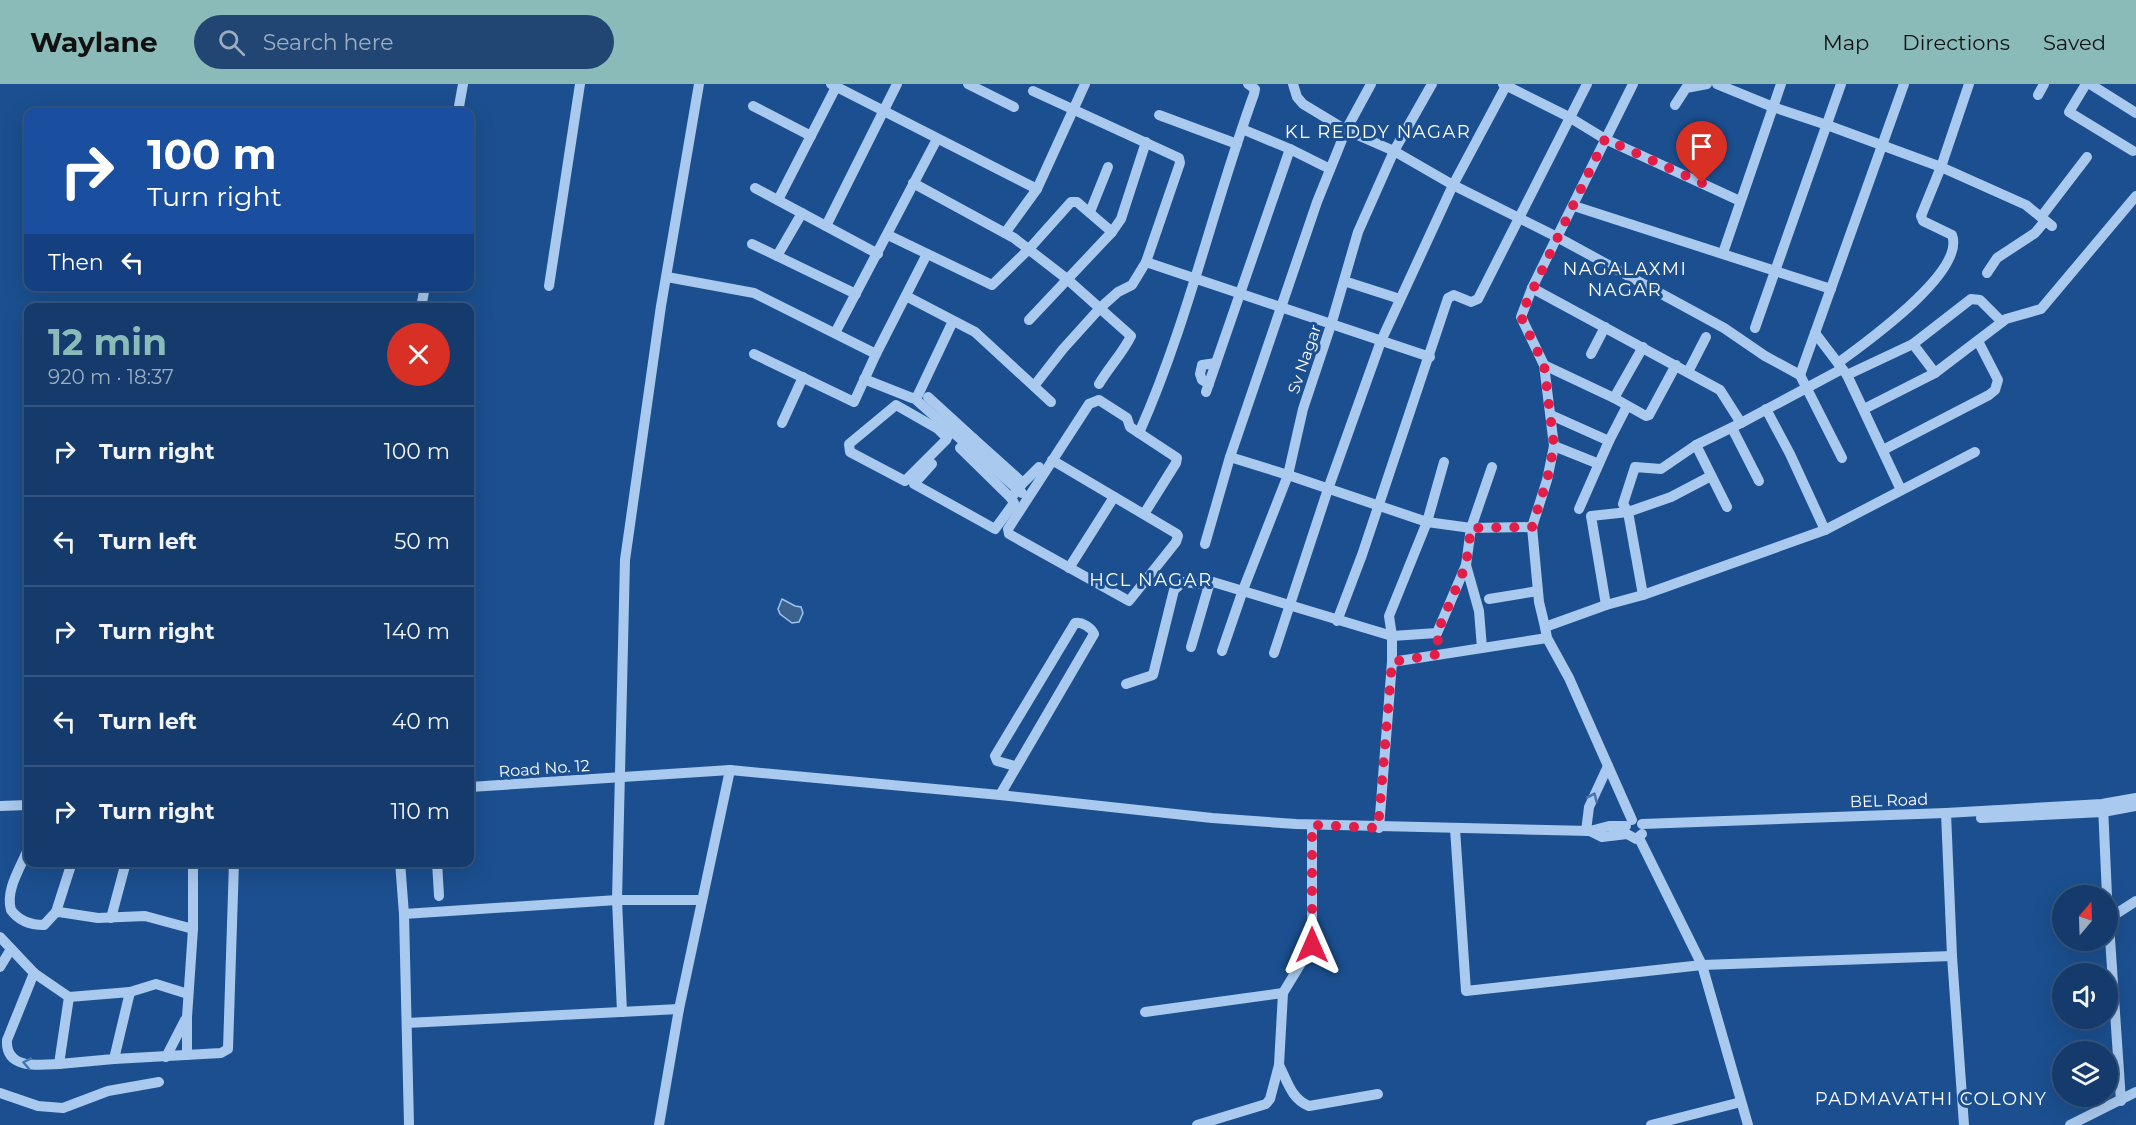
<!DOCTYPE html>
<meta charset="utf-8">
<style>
body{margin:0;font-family:Montserrat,sans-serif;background:#214673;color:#f1f3f6;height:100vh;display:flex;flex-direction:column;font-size:22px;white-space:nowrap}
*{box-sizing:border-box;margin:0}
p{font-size:20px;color:#9dadc1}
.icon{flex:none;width:33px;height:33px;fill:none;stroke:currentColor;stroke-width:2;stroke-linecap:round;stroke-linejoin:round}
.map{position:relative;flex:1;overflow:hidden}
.sheet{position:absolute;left:24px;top:219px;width:450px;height:564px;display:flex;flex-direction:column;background:#143b6b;border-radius:12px;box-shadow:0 6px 24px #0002,0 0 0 2px #33557e}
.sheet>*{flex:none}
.banner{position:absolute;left:24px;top:24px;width:450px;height:183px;border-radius:12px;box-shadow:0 6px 24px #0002,0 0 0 2px #33557e;background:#1a4fa0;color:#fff;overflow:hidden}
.needle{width:39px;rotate:19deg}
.tools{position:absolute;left:2052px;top:801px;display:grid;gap:12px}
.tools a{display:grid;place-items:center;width:66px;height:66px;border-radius:50%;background:#143b6b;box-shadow:0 6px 24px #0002,0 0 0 2px #33557e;font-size:30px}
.pin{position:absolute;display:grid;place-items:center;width:51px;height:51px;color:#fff;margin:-62px -26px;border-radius:50% 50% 50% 0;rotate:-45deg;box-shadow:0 0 6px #0007}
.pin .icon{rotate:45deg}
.me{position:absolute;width:66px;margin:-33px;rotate:0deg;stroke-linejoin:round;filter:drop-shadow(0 0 4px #0008)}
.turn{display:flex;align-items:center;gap:21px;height:126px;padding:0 24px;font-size:27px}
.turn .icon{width:78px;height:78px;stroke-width:2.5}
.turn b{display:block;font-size:42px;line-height:51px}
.then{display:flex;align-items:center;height:57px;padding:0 24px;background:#0003;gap:12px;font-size:22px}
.round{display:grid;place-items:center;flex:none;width:63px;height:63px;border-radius:32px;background:#214673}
.head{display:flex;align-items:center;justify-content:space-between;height:102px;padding:0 24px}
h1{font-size:36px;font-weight:700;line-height:45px;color:#8bbbb9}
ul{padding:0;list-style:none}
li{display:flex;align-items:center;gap:18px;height:90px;padding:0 24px;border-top:2px solid #33557e}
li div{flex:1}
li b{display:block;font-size:22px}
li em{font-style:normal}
header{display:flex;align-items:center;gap:36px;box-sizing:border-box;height:84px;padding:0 30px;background:#8bbbb9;color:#111}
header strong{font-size:28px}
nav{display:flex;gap:33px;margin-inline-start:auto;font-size:21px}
.search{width:420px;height:54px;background:#214673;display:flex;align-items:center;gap:15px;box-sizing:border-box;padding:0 21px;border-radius:33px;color:#9dadc1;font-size:22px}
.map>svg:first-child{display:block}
</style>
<header>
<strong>Waylane</strong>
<div class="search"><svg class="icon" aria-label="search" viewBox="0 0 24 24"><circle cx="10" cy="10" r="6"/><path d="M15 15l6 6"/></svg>Search here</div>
<nav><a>Map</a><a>Directions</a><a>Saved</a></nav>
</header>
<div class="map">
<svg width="2136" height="1041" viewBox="0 0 2136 1041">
<rect width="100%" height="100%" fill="#1b4f8f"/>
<path fill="#3c6290" stroke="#9cc4f0" stroke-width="1.5" d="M 782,515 L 795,522 L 801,523 L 803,529 L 799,538 L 792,539 L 780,530 L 778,525 Z"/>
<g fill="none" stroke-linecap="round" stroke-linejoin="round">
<g stroke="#a9c9ee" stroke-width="10">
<path d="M 831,0 L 1037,105"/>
<path d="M 968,0 L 1014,23"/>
<path d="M 1293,0 L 1297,13 L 1303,20 L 1346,46 L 1394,67 L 1453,101 L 1557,153 L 1724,244 L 1765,272 L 1800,291 L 1842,374"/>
<path d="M 1503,0 L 1569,33 L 1605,55 L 1740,117"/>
<path d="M 1717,0 L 1773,23 L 1827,41 L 1941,83 L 2026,121 L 2052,142"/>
<path d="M 2086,0 L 2069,28 L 2133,67"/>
<path d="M 2090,0 L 2136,29"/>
<path d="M 1033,7 L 1179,74 L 1180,79 L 1146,178 L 1132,201 L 1118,208 L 1100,224 L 1063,265 L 1034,302"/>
<path d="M 2038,11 L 2044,0"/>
<path d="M 1675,21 L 1686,4 L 1707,0"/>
<path d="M 753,22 L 811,52"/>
<path d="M 458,28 L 463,0"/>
<path d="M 1159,31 L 1237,60"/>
<path d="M 1242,45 L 1290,65 L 1330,85"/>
<path d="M 913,99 L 1014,154 L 1067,195 L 1131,252 C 1122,270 1109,283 1099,300"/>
<path d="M 755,104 L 878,170"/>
<path d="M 778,116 L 836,3"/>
<path d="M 1574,122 L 1831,205"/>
<path d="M 1090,128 L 1108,83"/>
<path d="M 2041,133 L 2087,73"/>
<path d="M 826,142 L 897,0"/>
<path d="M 1005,149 L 1037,105 L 1085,0"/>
<path d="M 888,151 L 992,201 L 1029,165 L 1071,118 L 1077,118 L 1112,148"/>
<path d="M 752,160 L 856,210"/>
<path d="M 1723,169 L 1781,0"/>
<path d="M 777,172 L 802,129"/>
<path d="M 1146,178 L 1430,273"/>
<path d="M 1987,189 L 1997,174 L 2035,149 L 2045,137"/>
<path d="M 667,193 L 754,209 L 876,270"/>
<path d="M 1344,197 L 1400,215"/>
<path d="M 549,202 L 580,0"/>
<path d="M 1532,204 L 1720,306 L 1741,339"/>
<path d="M 906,212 L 975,248 L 1051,318"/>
<path d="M 421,224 L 425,202"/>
<path d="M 1029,236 L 1112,148 L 1121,135 L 1146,58"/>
<path d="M 1755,244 L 1841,0"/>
<path d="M 835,249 L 937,55"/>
<path d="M 1815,249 L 1847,291 L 1901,406"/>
<path d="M 754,270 L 854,318 L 876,270 L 927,170"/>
<path d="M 1591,270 L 1605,243"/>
<path d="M 1838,279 C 1865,259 1966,188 1952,151 L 1923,137 L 1921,132 L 1941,83 L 1969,0"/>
<path d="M 1544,281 L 1614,314 L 1646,332 L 1649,331 L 1676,281"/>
<path d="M 1688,288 L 1706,253"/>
<path d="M 1935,289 L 1913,260 L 1971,215 L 1980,216 L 2002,238"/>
<path d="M 1800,291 L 1904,0"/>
<path d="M 1847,291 L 1913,260"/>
<path d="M 864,295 L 912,314 L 917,313 L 953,237"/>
<path d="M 1209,300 L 1202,296 L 1200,290 L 1202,281 L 1216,279"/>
<path d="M 1206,308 L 1290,65"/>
<path d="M 928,313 L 974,355"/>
<path d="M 914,314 L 1022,409"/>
<path d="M 1614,314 L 1643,263"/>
<path d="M 1766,325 L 1790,370 L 1825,446"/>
<path d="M 1864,325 L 1935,289 L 2006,235 L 2041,225 L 2136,112"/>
<path d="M 1551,331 L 1609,357 L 1579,425"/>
<path d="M 782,339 L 803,293"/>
<path d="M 1732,344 L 1759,397"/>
<path d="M 938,345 L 947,354 L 946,356 L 905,397 L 850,368 L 849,360 L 896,321 L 938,345 L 944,340"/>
<path d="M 1139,349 C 1188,239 1213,122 1254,10 L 1255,5 L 1248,0"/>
<path d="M 1609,357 L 1627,322"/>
<path d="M 1696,361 L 1727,423"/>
<path d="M 1554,362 L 1594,378"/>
<path d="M 1883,366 L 1989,311 L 1995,306 L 1998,296 L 1978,257"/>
<path d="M 1230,373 L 1288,391 L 1427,438 L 1471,444 L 1532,443"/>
<path d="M 1052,376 L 1177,450 L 1178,452 L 1176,458 L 1129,517 L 1009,450 L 1008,445 L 1089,320 L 1099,316 L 1127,334 L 1130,343 L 1177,374 L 1176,379 L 1144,430"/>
<path d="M 932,380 L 914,400 L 995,445 L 1014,419 L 1011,414"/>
<path d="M 1023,399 L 1011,414 L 960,364 L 974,355 L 1023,399 L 1039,383"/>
<path d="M 1205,460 L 1230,373 L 1317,118 L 1346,46 L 1371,0"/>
<path d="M 1466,481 L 1479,527 L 1482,564"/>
<path d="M 1069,484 L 1114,413"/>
<path d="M 1643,511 L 1628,428 L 1623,420 L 1635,383 L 1661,385 L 1696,361 L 1741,339 L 1842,285"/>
<path d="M 1489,515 L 1538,507"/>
<path d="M 1606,521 L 1591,432 L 1628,428 L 1671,413 L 1711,392"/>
<path d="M 1337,537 L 1362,471 L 1448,214 L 1454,211 L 1471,218 L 1478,215 L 1587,0"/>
<path d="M 1545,543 L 1606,521 L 1643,511 L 1825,446 L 1975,368"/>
<path d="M 1191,563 L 1209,501 L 1213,498 L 1392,552 L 1437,549 L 1466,481 L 1471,444 L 1492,383"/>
<path d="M 1222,567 L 1243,506 L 1288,391 L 1303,325 L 1331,241 L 1358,148 L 1394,67 L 1432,0"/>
<path d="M 1274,569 L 1328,405 L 1381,257 L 1453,101 L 1507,0"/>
<path d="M 1392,578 L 1392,552 L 1389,532 L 1427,438 L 1444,378"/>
<path d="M 1126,600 L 1153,591 L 1174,506 L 1183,498 L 1209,501"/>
<path d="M 470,703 L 730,686 L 1000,711 L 1212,734 L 1296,740 L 1590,747 L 1609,742 L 1626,742"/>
<path d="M 1000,711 L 1094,550 C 1091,543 1082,538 1075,539 L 995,672 L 997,677 L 1015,682"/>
<path d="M 0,722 L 28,721"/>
<path d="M 2103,722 L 2107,812"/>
<path d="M 1946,729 L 1952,872 L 1964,1041"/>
<path d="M 1981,734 L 2103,728 L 2136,722"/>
<path d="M 1632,736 L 1569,594 L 1547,554 L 1545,543 L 1539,518 L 1532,443 L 1547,396 L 1554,362 L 1544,281 L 1521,233 L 1532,204 L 1557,153 L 1633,0"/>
<path d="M 1642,740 L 1946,729 L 2102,720 L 2136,714"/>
<path d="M 1379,744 L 1392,578 L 1547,554"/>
<path d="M 1455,745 L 1466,907 L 1702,881 L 1952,872"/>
<path d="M 1586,747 L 1589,723 L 1608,682"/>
<path d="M 1590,747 L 1602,753 L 1627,750 L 1636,755 L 1642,750"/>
<path d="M 1639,754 L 1702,881 L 1748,1041"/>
<path d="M 28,765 C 21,783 5,806 11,826 C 19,837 32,841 44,841 L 56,828 L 59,828 L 98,834 L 145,832 L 193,845"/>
<path d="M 400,778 L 404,830 L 409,1041"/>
<path d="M 437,778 L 439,812"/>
<path d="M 2108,825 L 2121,1017"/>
<path d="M 56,828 L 72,778"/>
<path d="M 404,830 L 617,816 L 702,816"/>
<path d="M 111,834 L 126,778"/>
<path d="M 2108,835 L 2136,817"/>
<path d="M 0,853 L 34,889 L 69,913 L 130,908 L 114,975 L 59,980"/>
<path d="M 0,883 L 11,865"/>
<path d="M 34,889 L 7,956 C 5,986 40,981 59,980 L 69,913"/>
<path d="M 130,908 L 156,900 L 188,910"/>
<path d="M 622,928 L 617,816 L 625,476 L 661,222 L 699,0"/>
<path d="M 1145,928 L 1283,909"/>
<path d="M 407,939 L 679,925"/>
<path d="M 187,971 L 187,933 L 193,845 L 193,778"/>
<path d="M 166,973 L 185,936"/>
<path d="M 114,975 L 221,969 L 228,965 L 234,778"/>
<path d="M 1279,981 C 1287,996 1291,1015 1309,1022 L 1378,1010"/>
<path d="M 0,1009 L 38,1022 L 63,1024 L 108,1007 L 159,998"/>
<path d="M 659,1041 L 679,925 L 730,686"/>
<path d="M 1197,1041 L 1266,1020 L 1270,1015 L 1279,981 L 1283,909 L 1312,861 L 1312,741"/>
<path d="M 1651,1041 L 1741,1018"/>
<path d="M 2070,1041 L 2136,1008"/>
</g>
</g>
<defs><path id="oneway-chevron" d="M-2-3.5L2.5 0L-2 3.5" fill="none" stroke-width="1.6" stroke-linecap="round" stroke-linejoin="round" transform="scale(1.5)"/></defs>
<g stroke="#4674ac">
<use href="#oneway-chevron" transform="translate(1593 713) rotate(-66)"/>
<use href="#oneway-chevron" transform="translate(27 979) rotate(-169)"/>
</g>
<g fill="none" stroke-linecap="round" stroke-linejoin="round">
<path stroke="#e11d48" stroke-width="10" stroke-dasharray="0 18" d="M 1312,861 L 1312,741 L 1378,744 L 1392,578 L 1439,570 L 1437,549 L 1466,481 L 1471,444 L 1532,443 L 1547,396 L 1554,362 L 1544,281 L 1521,233 L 1522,228 L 1605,55 L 1702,99"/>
</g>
<g text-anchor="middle" stroke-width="6" stroke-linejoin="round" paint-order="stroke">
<g font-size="16" fill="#fff" stroke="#1b4f8f">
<text transform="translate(1304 275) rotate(-71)" y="6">Sv Nagar</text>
<text transform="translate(544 684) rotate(-4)" y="6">Road No. 12</text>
<text transform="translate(1889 716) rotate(-2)" y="6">BEL Road</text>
</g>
<g font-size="18" letter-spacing="1.5" fill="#fff" stroke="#1b4f8f">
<text x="1378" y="54">KL REDDY NAGAR</text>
<text x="1625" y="191">NAGALAXMI<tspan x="1625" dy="21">NAGAR</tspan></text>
<text x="1151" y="502">HCL NAGAR</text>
<text x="1931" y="1021">PADMAVATHI COLONY</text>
</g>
</g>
</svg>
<div class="tools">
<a><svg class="needle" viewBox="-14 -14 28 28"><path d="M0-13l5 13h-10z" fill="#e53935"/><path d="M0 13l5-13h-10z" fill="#9dadc1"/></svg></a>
<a><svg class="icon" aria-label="sound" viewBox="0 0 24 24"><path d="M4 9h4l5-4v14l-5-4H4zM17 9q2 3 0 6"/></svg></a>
<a><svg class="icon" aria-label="layers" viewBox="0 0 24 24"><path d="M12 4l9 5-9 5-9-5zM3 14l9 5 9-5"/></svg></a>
</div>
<div class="pin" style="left:1702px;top:99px;background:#d93025"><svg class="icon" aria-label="arrive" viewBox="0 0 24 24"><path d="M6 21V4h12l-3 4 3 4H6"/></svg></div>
<svg class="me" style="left:1312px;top:861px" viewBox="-20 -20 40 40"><path d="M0-17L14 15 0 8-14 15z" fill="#e11d48" stroke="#fff" stroke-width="4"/></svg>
<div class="banner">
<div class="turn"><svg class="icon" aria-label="right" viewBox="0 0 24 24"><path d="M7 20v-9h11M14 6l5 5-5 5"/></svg><div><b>100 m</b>Turn right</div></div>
<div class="then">Then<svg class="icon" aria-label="left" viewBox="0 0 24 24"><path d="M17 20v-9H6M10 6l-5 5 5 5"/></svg></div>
</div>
<section class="sheet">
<div class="head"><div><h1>12 min</h1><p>920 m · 18:37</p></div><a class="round" style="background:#d93025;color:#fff"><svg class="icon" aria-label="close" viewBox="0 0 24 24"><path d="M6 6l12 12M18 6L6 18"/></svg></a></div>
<ul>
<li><svg class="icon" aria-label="right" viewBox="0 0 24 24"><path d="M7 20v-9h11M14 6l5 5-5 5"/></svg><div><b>Turn right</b></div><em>100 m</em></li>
<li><svg class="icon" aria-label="left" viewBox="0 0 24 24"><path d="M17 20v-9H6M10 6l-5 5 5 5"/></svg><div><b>Turn left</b></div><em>50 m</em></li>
<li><svg class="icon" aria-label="right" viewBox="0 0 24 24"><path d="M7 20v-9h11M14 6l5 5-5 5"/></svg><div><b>Turn right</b></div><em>140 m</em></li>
<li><svg class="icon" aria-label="left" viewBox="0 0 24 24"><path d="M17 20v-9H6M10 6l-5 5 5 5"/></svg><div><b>Turn left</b></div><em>40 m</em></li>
<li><svg class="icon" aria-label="right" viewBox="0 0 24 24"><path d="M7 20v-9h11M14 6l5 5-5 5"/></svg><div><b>Turn right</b></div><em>110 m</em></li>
</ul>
</section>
</div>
